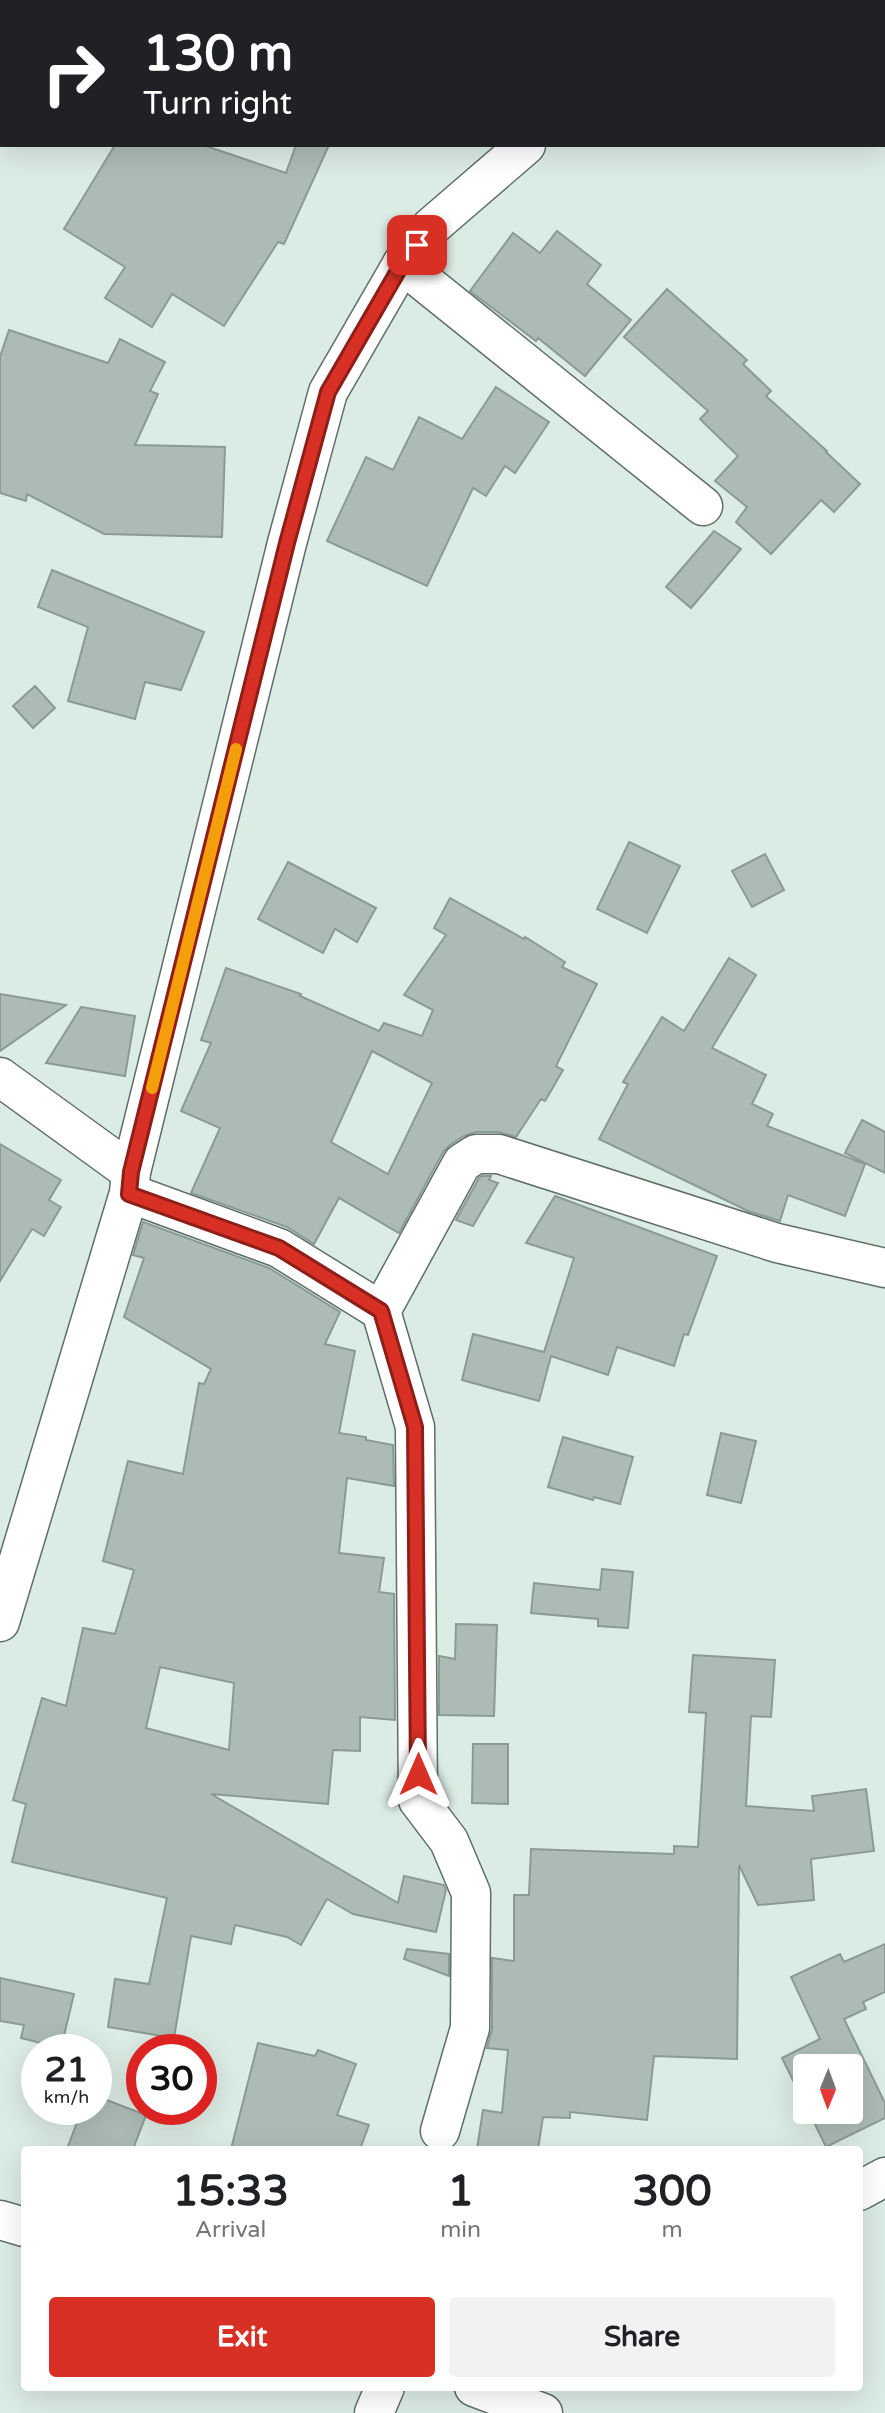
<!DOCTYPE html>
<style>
body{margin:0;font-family:"Varela Round",sans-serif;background:#f2f2f2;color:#202124;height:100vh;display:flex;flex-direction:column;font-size:26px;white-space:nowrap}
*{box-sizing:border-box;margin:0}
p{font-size:23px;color:#757577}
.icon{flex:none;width:38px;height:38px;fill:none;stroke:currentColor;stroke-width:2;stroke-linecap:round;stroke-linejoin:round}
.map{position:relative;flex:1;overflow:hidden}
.sheet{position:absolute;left:21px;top:2146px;width:842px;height:245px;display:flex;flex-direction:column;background:#fff;border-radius:7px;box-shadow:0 7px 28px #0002}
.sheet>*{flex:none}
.top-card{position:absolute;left:0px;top:0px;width:886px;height:147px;box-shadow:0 7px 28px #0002;background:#202124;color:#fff;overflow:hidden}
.needle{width:46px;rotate:181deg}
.controls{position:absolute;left:793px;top:2054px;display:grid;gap:14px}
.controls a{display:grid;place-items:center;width:70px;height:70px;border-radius:7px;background:#fff;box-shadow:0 7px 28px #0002;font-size:35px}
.speed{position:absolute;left:21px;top:2034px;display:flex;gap:14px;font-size:35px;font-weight:700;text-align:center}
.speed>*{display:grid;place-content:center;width:91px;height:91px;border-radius:50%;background:#fff;box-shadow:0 7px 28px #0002;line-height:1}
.speed small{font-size:18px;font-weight:400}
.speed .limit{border:10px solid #d22;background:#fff;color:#111}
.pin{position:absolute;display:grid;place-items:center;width:60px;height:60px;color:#fff;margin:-30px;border-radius:14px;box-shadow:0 4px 10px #0006}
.me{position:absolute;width:77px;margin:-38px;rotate:0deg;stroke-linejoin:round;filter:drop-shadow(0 0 5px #0008)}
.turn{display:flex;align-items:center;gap:24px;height:147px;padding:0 28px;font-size:32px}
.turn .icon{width:91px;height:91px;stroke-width:2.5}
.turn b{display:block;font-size:49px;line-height:60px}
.eta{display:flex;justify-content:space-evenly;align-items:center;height:119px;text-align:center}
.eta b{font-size:42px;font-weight:700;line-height:49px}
.primary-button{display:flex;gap:14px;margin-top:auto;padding:14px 28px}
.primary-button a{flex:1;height:80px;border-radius:7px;background:#d93025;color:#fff;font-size:28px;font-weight:700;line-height:80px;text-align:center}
.primary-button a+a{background:#f2f2f2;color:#202124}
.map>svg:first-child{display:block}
</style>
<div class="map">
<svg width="885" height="2413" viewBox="0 0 885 2413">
<rect width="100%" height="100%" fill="#dbece4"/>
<g fill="#acbcb5" stroke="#8b9b94" stroke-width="2" fill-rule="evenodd">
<path d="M 115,145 L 203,145 L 286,173 L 296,145 L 329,145 L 284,244 L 278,242 L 224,326 L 172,294 L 152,327 L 105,298 L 125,267 L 64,229 Z"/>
<path d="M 557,231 L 601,265 L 587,284 L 631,320 L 585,376 L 538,338 L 536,341 L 470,291 L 513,233 L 540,253 Z"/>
<path d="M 667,289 L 747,360 L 743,364 L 771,391 L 766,396 L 827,451 L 826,452 L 860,484 L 834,512 L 821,500 L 771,554 L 736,522 L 747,507 L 715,481 L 738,456 L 700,419 L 708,411 L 624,337 Z"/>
<path d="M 9,330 L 108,363 L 120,339 L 165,362 L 150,391 L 158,394 L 135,445 L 225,447 L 222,537 L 104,534 L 27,494 L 26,501 L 0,493 L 0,357 Z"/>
<path d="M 496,387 L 549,422 L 515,473 L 505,466 L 486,496 L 473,488 L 427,586 L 327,541 L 366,457 L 393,470 L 419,417 L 462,439 Z"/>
<path d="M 714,531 L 741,549 L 691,608 L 666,587 Z"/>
<path d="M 52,570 L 204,632 L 181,690 L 145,682 L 135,719 L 68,701 L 88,627 L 38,607 Z"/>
<path d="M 35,686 L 55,708 L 33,728 L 13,706 Z"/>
<path d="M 629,842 L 680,866 L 647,933 L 597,909 Z"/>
<path d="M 765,854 L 784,890 L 752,907 L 732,871 Z"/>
<path d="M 288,862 L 376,908 L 357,942 L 335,929 L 323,953 L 258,919 Z"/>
<path d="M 450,898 L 524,939 L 525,937 L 565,962 L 562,967 L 597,984 L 556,1066 L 563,1070 L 545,1101 L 541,1099 L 516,1137 L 499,1132 L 476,1132 L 464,1136 L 450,1145 L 443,1152 L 399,1233 L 339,1198 L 314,1244 L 287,1227 L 191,1193 L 220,1128 L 181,1111 L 211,1043 L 201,1040 L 226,968 L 301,994 L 300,996 L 379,1031 L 384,1023 L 422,1036 L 433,1010 L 404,995 L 446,935 L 434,928 ZM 372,1051 L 432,1083 L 388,1174 L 331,1142 Z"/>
<path d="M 729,958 L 756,975 L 712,1048 L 766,1075 L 752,1104 L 773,1114 L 767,1126 L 865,1164 L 845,1216 L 788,1195 L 780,1221 L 748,1211 L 599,1139 L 628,1084 L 623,1082 L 662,1017 L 684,1031 Z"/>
<path d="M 0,994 L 66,1005 L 0,1051 Z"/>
<path d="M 81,1007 L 135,1016 L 125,1076 L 46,1063 Z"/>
<path d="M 862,1120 L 885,1132 L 885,1173 L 845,1153 Z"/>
<path d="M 0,1144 L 61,1180 L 49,1200 L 61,1207 L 44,1236 L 32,1229 L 0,1281 Z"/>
<path d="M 482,1176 L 491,1176 L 489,1180 L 498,1183 L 473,1226 L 456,1220 L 479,1178 Z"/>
<path d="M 555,1196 L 717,1256 L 688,1335 L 684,1334 L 674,1366 L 617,1347 L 608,1375 L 551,1356 L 539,1401 L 462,1380 L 473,1334 L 544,1352 L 574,1258 L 526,1243 Z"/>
<path d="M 143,1222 L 269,1268 L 340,1312 L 325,1344 L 355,1351 L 339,1433 L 366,1437 L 366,1440 L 393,1445 L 394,1486 L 347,1478 L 339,1553 L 384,1558 L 379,1592 L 394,1594 L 395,1720 L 360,1717 L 360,1751 L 333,1750 L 328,1804 L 211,1794 L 398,1903 L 404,1876 L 444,1885 L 446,1890 L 436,1932 L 353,1914 L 327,1899 L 301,1945 L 287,1937 L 235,1925 L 231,1944 L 191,1936 L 174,2038 L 108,2027 L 115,1979 L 149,1984 L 167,1898 L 12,1862 L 26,1804 L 13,1800 L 42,1698 L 66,1706 L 83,1628 L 115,1634 L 134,1570 L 103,1561 L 128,1461 L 183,1474 L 199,1383 L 204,1384 L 211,1369 L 124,1317 L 144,1258 L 133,1255 ZM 160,1667 L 234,1683 L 229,1750 L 146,1728 Z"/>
<path d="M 721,1433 L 756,1441 L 741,1503 L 707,1495 Z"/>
<path d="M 563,1437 L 633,1457 L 620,1504 L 594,1497 L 593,1500 L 548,1487 Z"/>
<path d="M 602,1569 L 633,1572 L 628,1628 L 598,1626 L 598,1619 L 531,1613 L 534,1583 L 600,1590 Z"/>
<path d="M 456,1624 L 497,1625 L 494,1716 L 439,1715 L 439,1656 L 455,1659 Z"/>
<path d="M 693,1655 L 775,1660 L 771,1717 L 751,1716 L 746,1806 L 814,1811 L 812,1796 L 866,1789 L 874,1851 L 811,1859 L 814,1900 L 758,1905 L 739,1865 L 737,2059 L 654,2056 L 647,2120 L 570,2112 L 570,2118 L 543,2117 L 538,2149 L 477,2149 L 483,2110 L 502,2113 L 508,2050 L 487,2048 L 492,2029 L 492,1958 L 514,1961 L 514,1895 L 529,1895 L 531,1849 L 674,1854 L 674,1846 L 698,1847 L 706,1713 L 689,1712 Z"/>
<path d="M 473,1744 L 508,1744 L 508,1804 L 472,1803 Z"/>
<path d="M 885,1944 L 885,1992 L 863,2002 L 866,2009 L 844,2019 L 885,2103 L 885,2118 L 826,2147 L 809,2112 L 850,2112 L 850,2067 L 805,2067 L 805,2105 L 782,2058 L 820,2039 L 791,1977 L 840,1954 L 844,1962 Z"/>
<path d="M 407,1949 L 449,1954 L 449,1976 L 404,1959 Z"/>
<path d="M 0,1978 L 74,1994 L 61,2048 L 21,2038 L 24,2025 L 0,2021 Z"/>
<path d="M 258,2043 L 315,2056 L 318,2050 L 356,2064 L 337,2115 L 369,2125 L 360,2149 L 231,2149 Z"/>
<path d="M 96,2096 L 146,2115 L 133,2149 L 67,2149 L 82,2109 L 96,2109 Z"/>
</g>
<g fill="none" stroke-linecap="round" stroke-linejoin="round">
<g stroke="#606e68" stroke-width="24">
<path id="lane" d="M 172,0 L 173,2"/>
</g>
<g stroke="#606e68" stroke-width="41">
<g id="street">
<path d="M 694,2 L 696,0"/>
<path d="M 402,264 L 703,506"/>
<path d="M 0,1077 L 131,1172"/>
<path d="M 129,1193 L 279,1248 L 381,1311 L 415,1427 L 418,1800 L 449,1841 L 471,1893 L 470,2028 L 440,2131"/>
<path d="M 381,1311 L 462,1163 L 476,1154 L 499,1154 L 777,1243 L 885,1268"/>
<path d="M 0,1622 L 129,1193 L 131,1172 L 287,543 L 328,392 L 402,264 L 431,227 L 526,145"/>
<path d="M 859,2191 L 885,2177"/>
<path d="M 0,2220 L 24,2227"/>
<path d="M 474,2387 L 543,2413"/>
<path d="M 374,2413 L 385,2387"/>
</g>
</g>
<use href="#lane" stroke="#fff" stroke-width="21"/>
<use href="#street" stroke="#fff" stroke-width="38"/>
</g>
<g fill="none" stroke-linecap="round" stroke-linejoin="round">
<g stroke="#8d1f18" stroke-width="18">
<path id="route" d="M 417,245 L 402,264 L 328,392 L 287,543 L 131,1172 L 129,1194 L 279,1248 L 381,1311 L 415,1427 L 418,1774"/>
</g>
<use href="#route" stroke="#d93025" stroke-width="12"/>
<path stroke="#f59e0b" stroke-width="12" d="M 152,1088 L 236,749"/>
</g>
</svg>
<div class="controls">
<a><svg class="needle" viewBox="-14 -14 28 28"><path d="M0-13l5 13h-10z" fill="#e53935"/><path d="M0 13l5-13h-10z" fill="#757577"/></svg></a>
</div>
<div class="speed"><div>21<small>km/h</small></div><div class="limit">30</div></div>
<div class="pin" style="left:417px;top:245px;background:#d93025"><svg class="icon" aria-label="arrive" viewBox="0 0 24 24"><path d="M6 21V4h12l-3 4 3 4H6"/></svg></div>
<svg class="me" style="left:418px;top:1774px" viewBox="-20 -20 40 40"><path d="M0-17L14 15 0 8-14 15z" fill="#d93025" stroke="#fff" stroke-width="4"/></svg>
<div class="top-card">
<div class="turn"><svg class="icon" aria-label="right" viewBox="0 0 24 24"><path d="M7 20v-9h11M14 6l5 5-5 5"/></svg><div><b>130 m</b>Turn right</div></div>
</div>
<section class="sheet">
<div class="eta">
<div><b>15:33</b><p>Arrival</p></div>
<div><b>1</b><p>min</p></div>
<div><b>300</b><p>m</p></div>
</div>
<div class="primary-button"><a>Exit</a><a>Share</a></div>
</section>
</div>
